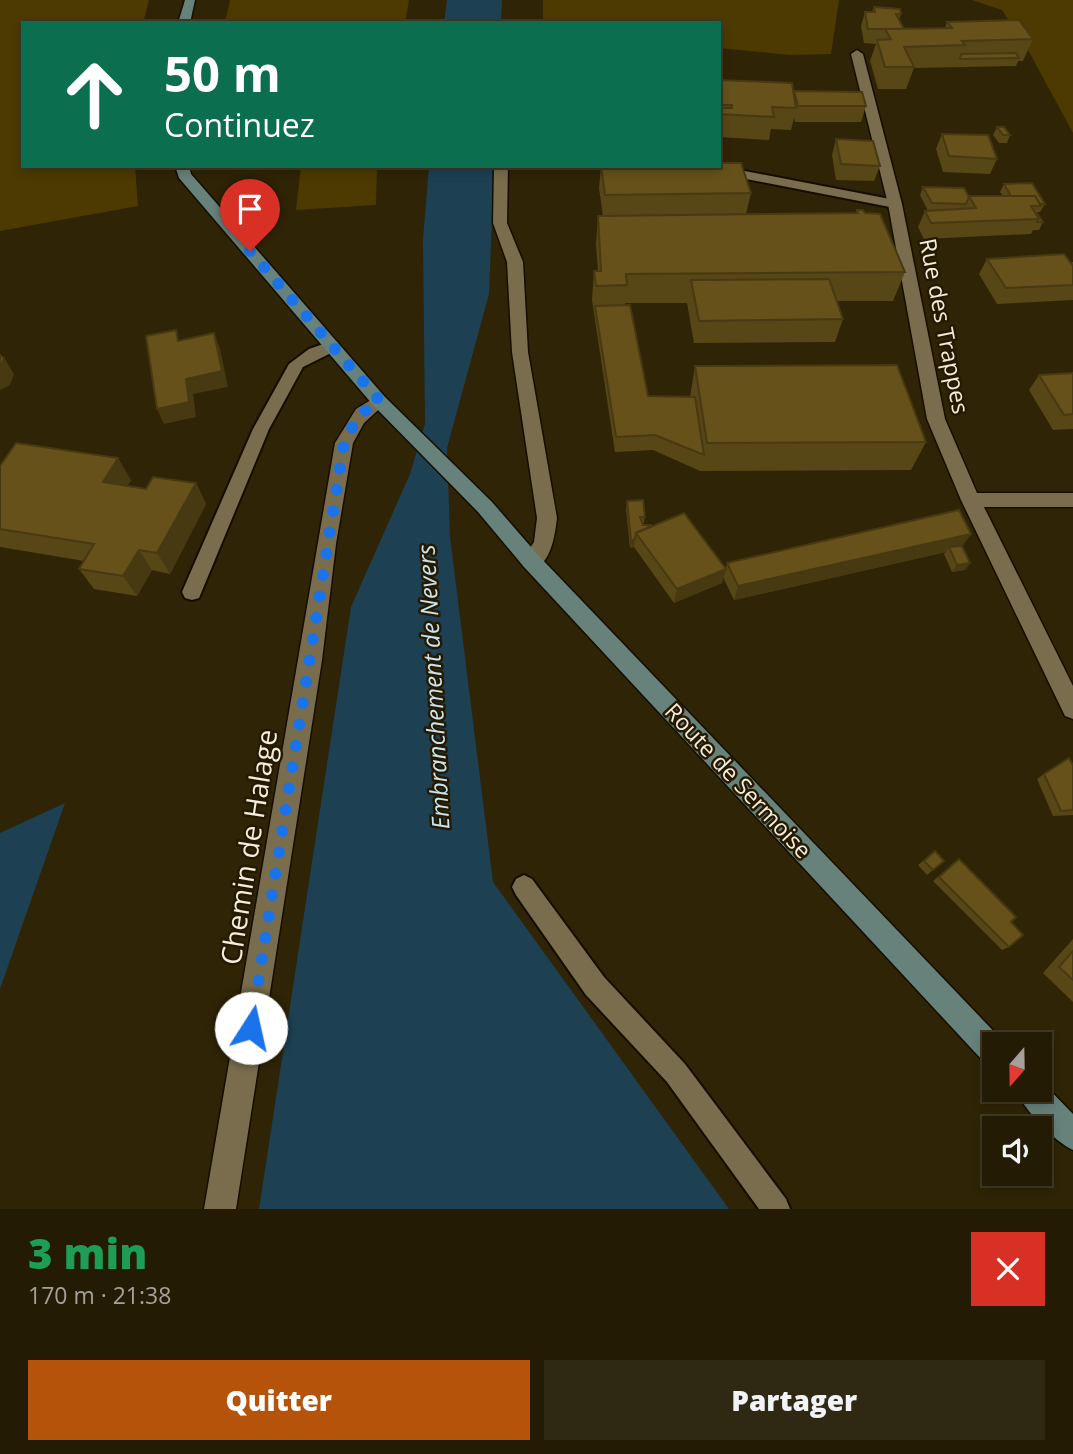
<!DOCTYPE html>
<html lang="fr">
<meta charset="utf-8">
<style>
body{margin:0;font-family:"Open Sans",sans-serif;background:#2f2813;color:#f1f3f6;height:100vh;display:flex;flex-direction:column;font-size:26px;white-space:nowrap}
*{box-sizing:border-box;margin:0}
p{font-size:23px;color:#a3a19a}
.icon{flex:none;width:38px;height:38px;fill:none;stroke:currentColor;stroke-width:2;stroke-linecap:round;stroke-linejoin:round}
.map{position:relative;height:1209px;overflow:hidden}
.panel{display:flex;flex-direction:column;background:#231b04;flex:1}
.panel>*{flex:none}
.hud{position:absolute;left:21px;top:21px;width:700px;height:147px;border-radius:0px;box-shadow:0 4px 10px #0003,0 0 0 2px #403926;background:#0b6e4f;color:#fff;overflow:hidden}
.needle{width:46px;rotate:200deg}
.tools{position:absolute;left:982px;top:1032px;display:grid;gap:14px}
.tools a{display:grid;place-items:center;width:70px;height:70px;border-radius:0px;background:#231b04;box-shadow:0 4px 10px #0003,0 0 0 2px #403926;font-size:35px}
.pin{position:absolute;display:grid;place-items:center;width:60px;height:60px;color:#fff;margin:-72px -30px;border-radius:50% 50% 50% 0;rotate:-45deg;box-shadow:0 0 7px #0007}
.pin .icon{rotate:45deg}
.me{position:absolute;width:77px;margin:-38px;rotate:10deg;stroke-linejoin:round;filter:drop-shadow(0 0 5px #0008)}
.turn{display:flex;align-items:center;gap:24px;height:147px;padding:0 28px;font-size:32px}
.turn .icon{width:91px;height:91px;stroke-width:2.5}
.turn b{display:block;font-size:49px;line-height:60px}
.round{display:grid;place-items:center;flex:none;width:74px;height:74px;border-radius:0px;background:#2f2813}
.summary{display:flex;align-items:center;justify-content:space-between;height:119px;padding:0 28px}
h1{font-size:42px;font-weight:800;line-height:52px;color:#1e9e55}
.action{display:flex;gap:14px;margin-top:auto;padding:14px 28px}
.action a{flex:1;height:80px;border-radius:0px;background:#b45309;color:#fff;font-size:28px;font-weight:800;line-height:80px;text-align:center}
.action a+a{background:#2f2813;color:#f1f3f6}
.map>svg:first-child{display:block}
</style>
<div class="map">
<svg width="1073" height="1209" viewBox="0 0 1073 1209">
<rect width="100%" height="100%" fill="#2f2405"/>
<g fill="#4c3a00">
<path d="M 0,0 L 149,0 L 143,23 L 23,23 L 23,166 L 135,166 L 138,206 L 0,231 Z"/>
<path d="M 230,0 L 409,0 L 405,23 L 225,23 Z"/>
<path d="M 543,0 L 839,0 L 831,54 L 789,55 L 719,48 L 719,23 L 543,23 Z"/>
<path d="M 972,0 L 1073,0 L 1073,133 L 1028,50 L 1002,10 Z"/>
<path d="M 301,166 L 377,166 L 376,205 L 296,210 Z"/>
</g>
<g fill="#1d4153">
<path d="M 447,0 L 502,0 L 501,23 L 444,23 Z"/>
<path d="M 429,166 L 494,166 L 489,294 L 447,448 L 450,537 L 493,882 L 729,1209 L 259,1209 L 351,607 L 410,474 L 425,424 L 423,239 Z"/>
<path d="M 65,803 L 0,989 L 0,833 Z"/>
</g>
<g fill="none" stroke-linecap="round" stroke-linejoin="round">
<g stroke="#150d00" stroke-width="4">
<g id="lane">
<path d="M 694,166 L 719,166 L 895,200 L 902,204 L 895,208 L 700,170 Z"/>
<path d="M 332,341 L 337,342 L 340,346 L 337,350 L 303,367 L 269,429 L 199,598 L 192,600 L 185,598 L 182,592 L 253,429 L 289,364 L 309,349 Z"/>
<path d="M 524,875 L 532,879 L 604,977 L 685,1064 L 786,1199 L 790,1209 L 759,1209 L 667,1082 L 586,995 L 516,895 L 512,887 L 516,879 Z"/>
</g>
</g>
<g stroke="#150d00" stroke-width="3">
<g id="street">
<path d="M 857,50 L 863,54 L 902,204 L 945,419 L 977,493 L 1073,493 L 1073,507 L 984,507 L 1073,686 L 1073,719 L 1065,716 L 961,500 L 927,419 L 888,204 L 851,54 Z"/>
<path d="M 494,166 L 508,166 L 507,223 L 523,262 L 528,352 L 557,518 C 555,535 550,575 524,567 L 521,561 L 534,542 L 537,518 L 512,352 L 507,262 L 493,223 Z"/>
<path d="M 379,395 L 388,401 L 364,423 L 353,443 L 336,544 L 322,660 L 236,1209 L 204,1209 L 335,443 L 356,409 Z"/>
</g>
</g>
<g stroke="#150d00" stroke-width="3">
<g id="secondary">
<path d="M 185,0 L 195,0 L 190,23 L 178,23 Z"/>
<path d="M 175,166 L 189,166 L 191,174 L 385,397 L 492,502 L 538,555 L 1004,1042 L 1005,1045 L 994,1045 L 994,1066 L 984,1062 L 524,567 L 478,512 L 373,405 L 179,178 Z"/>
<path d="M 1040,1080 L 1073,1114 L 1073,1150 C 1055,1142 1023,1109 1016,1090 L 1040,1090 Z"/>
</g>
</g>
<use href="#lane" fill="#796d4d" fill-rule="evenodd"/>
<use href="#street" fill="#796d4d" fill-rule="evenodd"/>
<use href="#secondary" fill="#67827a" fill-rule="evenodd"/>
</g>
<g fill="#574616">
<path d="M 874,7 L 901,14 L 899,19 L 904,29 L 945,28 L 947,22 L 1033,39 L 1023,61 L 1018,61 L 1016,66 L 914,68 L 906,89 L 878,89 L 870,61 L 876,44 L 864,43 L 861,26 L 865,12 L 872,12 Z"/>
<path d="M 719,80 L 794,93 L 866,106 L 861,122 L 795,122 L 794,118 L 791,130 L 771,129 L 769,140 L 719,137 Z"/>
<path d="M 997,127 L 1010,135 L 1007,143 L 999,143 L 993,135 Z"/>
<path d="M 942,134 L 997,159 L 990,174 L 943,172 L 936,149 Z"/>
<path d="M 836,139 L 880,166 L 874,181 L 836,180 L 832,155 Z"/>
<path d="M 601,166 L 751,193 L 746,214 L 856,213 L 857,210 L 905,272 L 893,301 L 837,301 L 843,319 L 835,342 L 694,343 L 687,303 L 625,303 L 625,305 L 648,396 L 690,397 L 695,366 L 926,442 L 911,470 L 700,471 L 653,450 L 615,452 L 592,300 L 594,271 L 598,271 L 596,244 L 598,216 L 603,216 L 599,188 Z"/>
<path d="M 1004,184 L 1045,204 L 1040,212 L 1038,212 L 1037,213 L 1043,222 L 1039,230 L 1033,230 L 1031,234 L 924,239 L 918,227 L 925,211 L 928,211 L 920,195 L 923,187 L 969,197 L 1003,196 L 1000,192 Z"/>
<path d="M 987,259 L 1073,262 L 1073,300 L 997,304 L 979,274 Z"/>
<path d="M 1073,373 L 1073,429 L 1053,430 L 1029,390 L 1039,375 Z"/>
<path d="M 0,466 L 131,480 L 127,486 L 146,489 L 196,483 L 206,504 L 170,574 L 152,570 L 137,596 L 94,589 L 79,569 L 84,561 L 0,547 Z"/>
<path d="M 627,501 L 645,517 L 643,525 L 651,526 L 726,568 L 727,563 L 971,534 L 962,546 L 970,563 L 965,570 L 952,572 L 944,554 L 946,552 L 734,600 L 723,577 L 722,583 L 674,603 L 634,547 L 630,548 L 626,509 Z"/>
<path d="M 1073,765 L 1073,815 L 1053,816 L 1037,779 L 1044,774 Z"/>
<path d="M 935,851 L 944,861 L 927,875 L 918,865 Z"/>
<path d="M 959,859 L 1011,922 L 1009,947 L 1002,950 L 933,881 Z"/>
<path d="M 1073,939 L 1073,1002 L 1043,973 Z"/>
</g>
<g fill="#473912">
<path d="M 214,333 L 220,349 L 228,387 L 193,394 L 196,417 L 164,424 L 157,409 L 186,379 Z"/>
<path d="M 4,358 L 14,374 L 10,385 L 0,390 L 0,368 Z"/>
<path d="M 118,458 L 131,480 L 116,503 L 103,482 Z"/>
<path d="M 196,483 L 206,504 L 170,574 L 157,553 Z"/>
<path d="M 971,534 L 961,548 L 949,547 L 946,552 L 734,600 L 738,586 Z"/>
<path d="M 635,539 L 634,547 L 630,548 L 631,541 Z"/>
<path d="M 139,550 L 152,570 L 137,596 L 123,576 Z"/>
<path d="M 970,563 L 965,570 L 952,572 L 957,565 Z"/>
<path d="M 726,569 L 722,583 L 674,603 L 677,589 Z"/>
</g>
<g fill="#655119" stroke="#473912" stroke-width="2">
<path d="M 874,7 L 900,9 L 901,14 L 896,14 L 904,29 L 868,29 L 865,12 L 875,12 Z"/>
<path d="M 1019,20 L 1033,39 L 962,41 L 965,45 L 904,47 L 914,67 L 885,67 L 877,40 L 891,39 L 885,29 L 952,28 L 947,22 Z"/>
<path d="M 1016,53 L 1019,58 L 960,59 L 961,54 Z"/>
<path d="M 719,80 L 792,83 L 796,108 L 772,107 L 774,117 L 719,114 L 719,108 L 732,108 L 732,105 L 719,105 Z"/>
<path d="M 794,91 L 862,92 L 866,106 L 798,106 Z"/>
<path d="M 997,127 L 1004,127 L 1010,135 L 1003,135 Z"/>
<path d="M 942,134 L 988,135 L 997,159 L 949,156 Z"/>
<path d="M 836,139 L 873,141 L 880,166 L 841,164 Z"/>
<path d="M 719,163 L 741,163 L 751,193 L 605,195 L 601,166 L 719,166 Z"/>
<path d="M 1032,183 L 1045,204 L 1040,204 L 1035,196 L 1011,196 L 1004,184 Z"/>
<path d="M 923,187 L 964,188 L 969,197 L 966,204 L 932,203 Z"/>
<path d="M 969,196 L 1035,196 L 1041,206 L 1031,206 L 1039,219 L 931,223 L 925,211 L 976,208 Z"/>
<path d="M 857,210 L 863,210 L 865,213 L 880,214 L 905,272 L 626,274 L 627,285 L 596,286 L 594,271 L 601,271 L 598,216 L 858,213 Z"/>
<path d="M 1036,213 L 1037,213 L 1043,222 L 1037,222 L 1039,219 Z"/>
<path d="M 1064,254 L 1073,266 L 1073,285 L 1006,288 L 987,259 Z"/>
<path d="M 829,279 L 843,319 L 699,321 L 691,280 Z"/>
<path d="M 630,305 L 648,396 L 695,397 L 704,455 L 655,435 L 616,437 L 595,306 Z"/>
<path d="M 176,330 L 178,341 L 214,333 L 222,371 L 186,379 L 189,402 L 157,409 L 146,336 Z"/>
<path d="M 0,355 L 4,358 L 0,368 Z"/>
<path d="M 897,365 L 926,442 L 707,443 L 695,366 Z"/>
<path d="M 1073,373 L 1073,414 L 1064,415 L 1039,375 Z"/>
<path d="M 16,443 L 118,458 L 103,482 L 146,489 L 153,477 L 196,483 L 157,553 L 139,550 L 123,576 L 79,569 L 94,544 L 0,529 L 0,466 Z"/>
<path d="M 643,500 L 645,517 L 640,517 L 643,525 L 651,525 L 651,526 L 636,533 L 635,539 L 631,541 L 627,501 Z"/>
<path d="M 959,510 L 971,534 L 738,586 L 727,563 Z"/>
<path d="M 684,513 L 726,569 L 677,589 L 636,533 Z"/>
<path d="M 962,546 L 970,563 L 957,565 L 949,547 Z"/>
<path d="M 1069,758 L 1073,765 L 1073,810 L 1061,811 L 1044,774 Z"/>
<path d="M 935,851 L 944,861 L 933,870 L 924,861 Z"/>
<path d="M 959,859 L 1016,917 L 1011,922 L 1023,935 L 1009,947 L 939,877 Z"/>
<path d="M 1073,951 L 1073,980 L 1059,967 Z"/>
</g>
<g fill="none" stroke-linecap="round" stroke-linejoin="round">
<path stroke="#1a73e8" stroke-width="12" stroke-dasharray="0 21.6" d="M 250,251 L 380,401 C 362,409 352,426 344,443 L 251,1028"/>
</g>
<g text-anchor="middle" stroke-width="5" stroke-linejoin="round" paint-order="stroke">
<g font-size="23" fill="#f4eddc" stroke="#251a00">
<text transform="translate(944 326) rotate(79)" y="8">Rue des Trappes</text>
<text transform="translate(738 781) rotate(47)" y="8">Route de Sermoise</text>
</g>
<g font-size="24" font-style="italic" fill="#cbe4f1" stroke="#251a00">
<text transform="translate(434 687) rotate(-93)" y="8">Embranchement de Nevers</text>
</g>
<g font-size="28" fill="#f4eddc" stroke="#251a00">
<text transform="translate(249 847) rotate(-81)" y="10">Chemin de Halage</text>
</g>
</g>
</svg>
<div class="tools">
<a><svg class="needle" viewBox="-14 -14 28 28"><path d="M0-13l5 13h-10z" fill="#e53935"/><path d="M0 13l5-13h-10z" fill="#a3a19a"/></svg></a>
<a><svg class="icon" aria-label="sound" viewBox="0 0 24 24"><path d="M4 9h4l5-4v14l-5-4H4zM17 9q2 3 0 6"/></svg></a>
</div>
<div class="pin" style="left:250px;top:251px;background:#d93025"><svg class="icon" aria-label="arrive" viewBox="0 0 24 24"><path d="M6 21V4h12l-3 4 3 4H6"/></svg></div>
<svg class="me" style="left:251px;top:1028px" viewBox="-20 -20 40 40"><circle r="19" fill="#fff"/><path d="M0-13L10 11 0 6-10 11z" fill="#1a73e8"/></svg>
<div class="hud">
<div class="turn"><svg class="icon" aria-label="ahead" viewBox="0 0 24 24"><path d="M12 20V5M6 11l6-6 6 6"/></svg><div><b>50 m</b>Continuez</div></div>
</div>
</div>
<section class="panel">
<div class="summary"><div><h1>3 min</h1><p>170 m · 21:38</p></div><a class="round" style="background:#d93025;color:#fff"><svg class="icon" aria-label="close" viewBox="0 0 24 24"><path d="M6 6l12 12M18 6L6 18"/></svg></a></div>
<div class="action"><a>Quitter</a><a>Partager</a></div>
</section>
